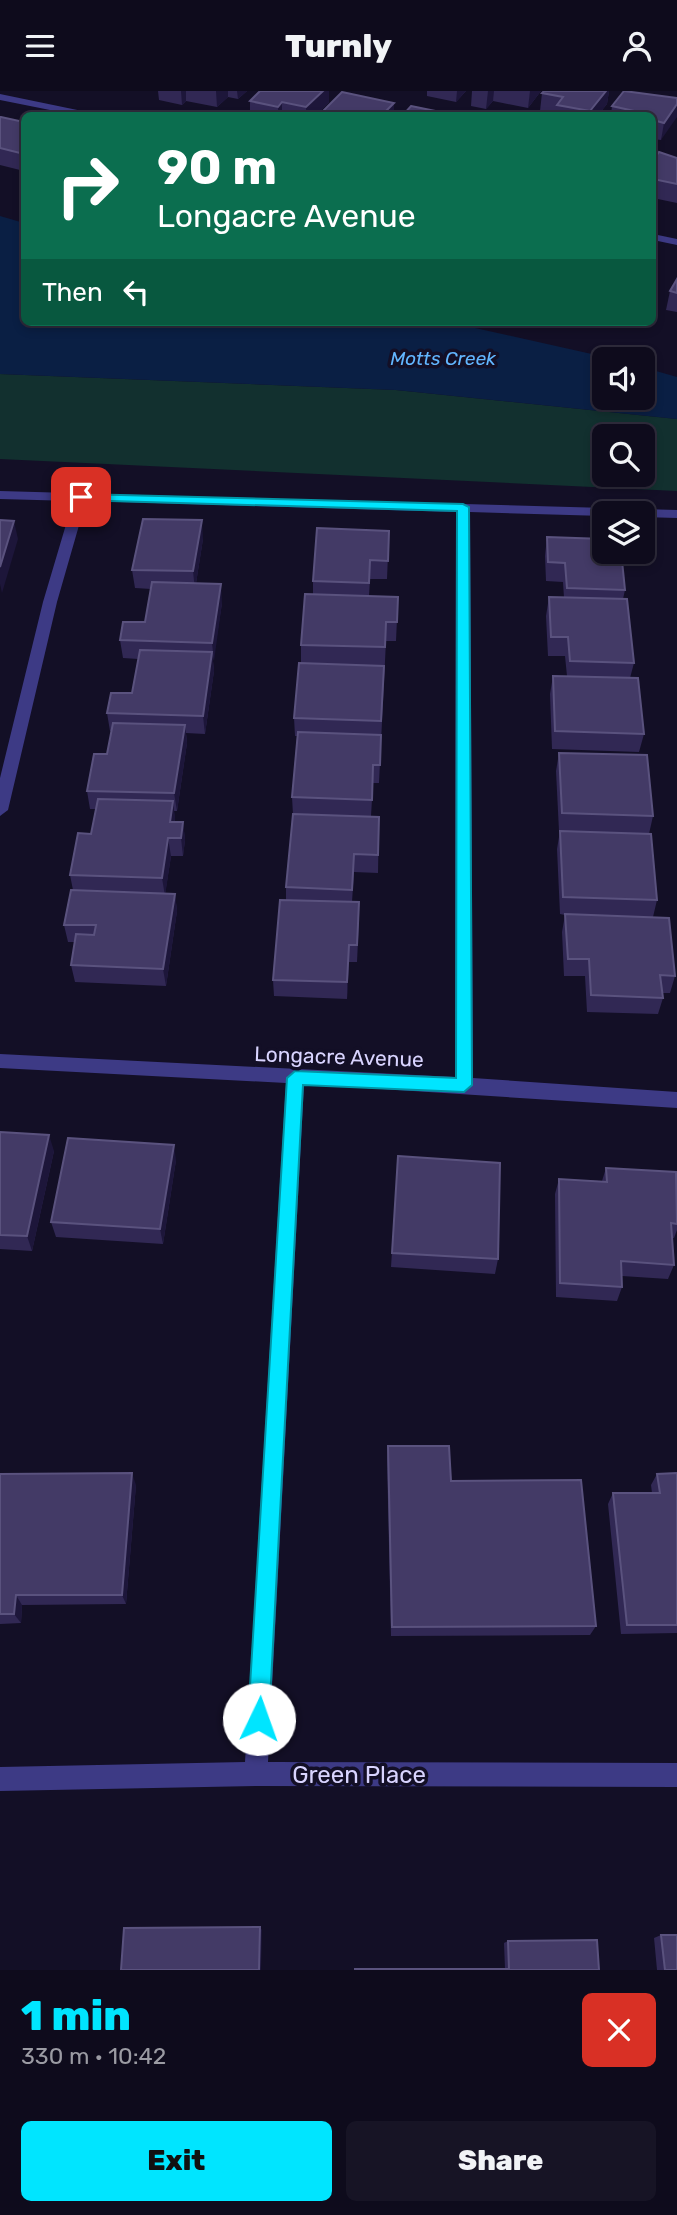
<!DOCTYPE html>
<meta charset="utf-8">
<style>
body{margin:0;font-family:Rubik,sans-serif;background:#171425;color:#f1f3f6;height:100vh;display:flex;flex-direction:column;font-size:26px;white-space:nowrap}
*{box-sizing:border-box;margin:0}
p{font-size:23px;color:#9b9ba3}
.icon{flex:none;width:38px;height:38px;fill:none;stroke:currentColor;stroke-width:2;stroke-linecap:round;stroke-linejoin:round}
.map{position:relative;height:1879px;overflow:hidden}
.details{display:flex;flex-direction:column;background:#0e0b1c;flex:1}
.details>*{flex:none}
.top-card{position:absolute;left:21px;top:21px;width:635px;height:214px;border-radius:10px;box-shadow:0 4px 10px #0003,0 0 0 2px #2e2b3b;background:#0b6e4f;color:#fff;overflow:hidden}
.buttons{position:absolute;left:592px;top:256px;display:grid;gap:14px}
.buttons a{display:grid;place-items:center;width:63px;height:63px;border-radius:10px;background:#0e0b1c;box-shadow:0 4px 10px #0003,0 0 0 2px #2e2b3b;font-size:35px}
.pin{position:absolute;display:grid;place-items:center;width:60px;height:60px;color:#fff;margin:-30px;border-radius:14px;box-shadow:0 4px 10px #0006}
.me{position:absolute;width:77px;margin:-38px;rotate:3deg;stroke-linejoin:round;filter:drop-shadow(0 0 5px #0008)}
.turn{display:flex;align-items:center;gap:24px;height:147px;padding:0 21px;font-size:32px}
.turn .icon{width:91px;height:91px;stroke-width:2.5}
.turn b{display:block;font-size:49px;line-height:60px}
.then{display:flex;align-items:center;height:66px;padding:0 21px;background:#0003;gap:14px;font-size:26px}
.round{display:grid;place-items:center;flex:none;width:74px;height:74px;border-radius:10px;background:#171425}
.headline{display:flex;align-items:center;justify-content:space-between;height:119px;padding:0 21px}
h1{font-size:42px;font-weight:800;line-height:52px;color:#00e5ff}
.primary-button{display:flex;gap:14px;margin-top:auto;padding:14px 21px}
.primary-button a{flex:1;height:80px;border-radius:10px;background:#00e5ff;color:#111;font-size:28px;font-weight:800;line-height:80px;text-align:center}
.primary-button a+a{background:#171425;color:#f1f3f6}
header{display:flex;justify-content:space-between;align-items:center;height:91px;padding:0 21px;background:#0e0b1c;font-size:32px;font-weight:800}
.map>svg:first-child{display:block}
</style>
<header><svg class="icon" aria-label="menu" viewBox="0 0 24 24"><path d="M4 6h16M4 12h16M4 18h16"/></svg>Turnly<svg class="icon" aria-label="person" viewBox="0 0 24 24"><circle cx="12" cy="8" r="4"/><path d="M4 21q1-7 8-7t8 7"/></svg></header>
<div class="map">
<svg width="677" height="1879" viewBox="0 0 677 1879">
<rect width="100%" height="100%" fill="#130f26"/>
<path fill="#12302f" fill-rule="evenodd" d="M 0,283 L 396,299 L 677,328 L 677,400 L 0,368 ZM 604,345 L 642,345 L 642,383 L 604,383 Z"/>
<path fill="#0a1f44" d="M 0,125 L 24,132 L 24,231 L 448,231 L 614,268 L 604,268 L 604,306 L 642,306 L 642,276 L 677,286 L 677,328 L 396,299 L 0,283 Z"/>
<g fill="none" stroke-linecap="round" stroke-linejoin="round">
<g fill="#3d3a85" fill-rule="evenodd">
<path d="M 0,3 L 87,21 L 92,24 L 75,24 L 0,9 Z"/>
<path d="M 653,143 L 677,148 L 677,154 L 653,149 Z"/>
<path d="M 0,400 L 677,419 L 677,427 L 642,426 L 642,422 L 604,422 L 604,425 L 470,421 L 473,987 L 677,1001 L 677,1017 L 304,993 L 268,1671 L 677,1672 L 677,1696 L 256,1695 L 0,1700 L 0,1676 L 245,1671 L 286,992 L 0,977 L 0,963 L 455,986 L 456,421 L 86,410 L 57,511 L 8,719 L 0,725 L 0,687 L 43,511 L 73,410 L 0,408 Z"/>
</g>
</g>
<g fill="#312854">
<path d="M 158,0 L 247,0 L 238,8 L 228,6 L 217,16 L 186,10 L 182,14 L 159,9 Z"/>
<path d="M 260,0 L 329,0 L 329,11 L 316,24 L 250,24 L 250,10 Z"/>
<path d="M 427,0 L 466,0 L 456,11 L 427,5 Z"/>
<path d="M 472,0 L 541,0 L 528,17 L 493,10 L 486,18 L 471,15 Z"/>
<path d="M 544,0 L 609,0 L 607,13 L 598,24 L 556,24 L 556,23 L 540,20 L 542,2 Z"/>
<path d="M 677,7 L 661,49 L 653,48 L 653,24 L 611,24 L 612,15 Z"/>
<path d="M 0,26 L 24,31 L 24,80 L 0,74 Z"/>
<path d="M 653,64 L 677,67 L 677,112 L 653,107 Z"/>
<path d="M 677,188 L 677,221 L 666,219 L 670,200 Z"/>
<path d="M 389,440 L 387,488 L 370,488 L 369,505 L 398,506 L 396,550 L 386,550 L 379,692 L 373,692 L 371,725 L 379,726 L 378,782 L 354,781 L 352,811 L 359,829 L 357,871 L 349,871 L 347,908 L 274,905 L 273,889 L 286,809 L 286,796 L 293,724 L 292,706 L 297,645 L 295,645 L 294,627 L 301,572 L 301,554 L 313,503 L 313,490 Z"/>
<path d="M 547,446 L 625,499 L 623,508 L 634,572 L 630,587 L 644,643 L 639,661 L 552,658 L 550,603 L 553,585 L 567,585 L 565,565 L 548,565 L 546,525 L 549,506 L 564,507 L 563,491 L 546,490 L 545,465 Z"/>
<path d="M 203,448 L 196,492 L 222,512 L 213,570 L 214,580 L 205,643 L 186,642 L 187,652 L 177,720 L 174,720 L 175,731 L 183,731 L 185,749 L 183,765 L 171,765 L 165,803 L 175,803 L 177,820 L 166,895 L 75,891 L 71,874 L 75,851 L 68,851 L 64,834 L 73,799 L 70,784 L 91,743 L 96,718 L 90,718 L 87,700 L 107,663 L 112,640 L 110,640 L 107,622 L 132,602 L 138,568 L 123,567 L 120,549 L 145,531 L 151,498 L 135,497 L 132,479 Z"/>
<path d="M 559,662 L 653,725 L 649,743 L 559,740 L 556,680 Z"/>
<path d="M 560,740 L 657,809 L 653,826 L 675,885 L 670,902 L 662,902 L 663,907 L 658,923 L 587,921 L 585,885 L 564,885 L 562,841 L 565,824 L 560,823 L 557,758 Z"/>
<path d="M 0,1041 L 54,1060 L 32,1160 L 0,1158 Z"/>
<path d="M 398,1065 L 498,1168 L 495,1183 L 391,1176 Z"/>
<path d="M 176,1069 L 163,1153 L 56,1146 L 51,1131 Z"/>
<path d="M 606,1077 L 677,1096 L 677,1139 L 674,1147 L 672,1147 L 674,1174 L 668,1188 L 622,1185 L 622,1196 L 617,1210 L 556,1206 L 555,1103 L 559,1088 L 602,1090 Z"/>
<path d="M 388,1355 L 451,1390 L 596,1535 L 590,1544 L 391,1545 L 387,1367 Z"/>
<path d="M 677,1382 L 677,1542 L 621,1543 L 608,1413 L 613,1402 L 652,1402 L 651,1394 L 657,1383 Z"/>
<path d="M 0,1383 L 136,1394 L 126,1513 L 22,1514 L 21,1532 L 0,1533 Z"/>
<path d="M 661,1844 L 677,1879 L 657,1879 L 654,1847 Z"/>
<path d="M 508,1850 L 599,1879 L 505,1878 L 504,1852 Z"/>
</g>
<g fill="#1d163a">
<path d="M 181,0 L 186,0 L 186,10 L 182,14 Z"/>
<path d="M 216,0 L 228,0 L 228,6 L 217,16 Z"/>
<path d="M 237,0 L 247,0 L 238,8 Z"/>
<path d="M 323,0 L 329,0 L 329,11 L 316,24 L 306,24 L 306,16 Z"/>
<path d="M 457,0 L 466,0 L 456,11 Z"/>
<path d="M 488,0 L 494,0 L 493,10 L 486,18 Z"/>
<path d="M 530,0 L 541,0 L 528,17 Z"/>
<path d="M 606,0 L 609,0 L 607,13 L 598,24 L 589,24 L 590,20 Z"/>
<path d="M 282,11 L 282,24 L 278,24 L 278,16 Z"/>
<path d="M 394,12 L 394,24 L 382,24 Z"/>
<path d="M 677,13 L 677,26 L 661,49 L 664,32 Z"/>
<path d="M 202,429 L 203,448 L 195,499 L 193,480 Z"/>
<path d="M 14,430 L 18,448 L 2,502 L 0,493 L 0,476 Z"/>
<path d="M 221,493 L 222,512 L 214,570 L 212,552 Z"/>
<path d="M 212,561 L 214,580 L 205,643 L 203,625 Z"/>
<path d="M 185,634 L 187,652 L 177,720 L 174,702 Z"/>
<path d="M 173,710 L 175,728 L 172,749 L 170,731 Z"/>
<path d="M 183,731 L 185,749 L 183,765 L 181,747 Z"/>
<path d="M 168,747 L 171,765 L 165,805 L 162,787 Z"/>
<path d="M 175,803 L 177,820 L 166,895 L 163,878 Z"/>
<path d="M 349,854 L 349,871 L 347,908 L 347,891 Z"/>
<path d="M 49,1044 L 54,1060 L 32,1160 L 27,1145 Z"/>
<path d="M 174,1054 L 176,1069 L 163,1153 L 160,1138 Z"/>
<path d="M 132,1382 L 136,1394 L 126,1513 L 122,1504 Z"/>
<path d="M 16,1504 L 22,1514 L 21,1532 L 14,1523 Z"/>
<path d="M 260,1836 L 262,1839 L 261,1879 L 259,1879 Z"/>
</g>
<g fill="#433a66" stroke="#5a527e" stroke-width="2">
<path d="M 260,0 L 323,0 L 306,16 L 282,11 L 278,16 L 250,10 Z"/>
<path d="M 544,0 L 606,0 L 590,20 L 557,14 L 563,6 L 542,2 Z"/>
<path d="M 624,0 L 677,7 L 677,13 L 664,32 L 653,29 L 653,24 L 636,24 L 639,21 L 612,15 Z"/>
<path d="M 342,1 L 394,12 L 382,24 L 319,24 Z"/>
<path d="M 411,15 L 455,24 L 403,24 Z"/>
<path d="M 0,26 L 1,26 L 24,31 L 24,63 L 0,57 Z"/>
<path d="M 659,61 L 677,67 L 677,93 L 653,88 L 653,64 L 656,65 Z"/>
<path d="M 677,188 L 677,202 L 670,200 Z"/>
<path d="M 143,428 L 202,429 L 193,480 L 132,479 Z"/>
<path d="M 0,429 L 14,430 L 0,476 Z"/>
<path d="M 317,437 L 389,440 L 388,470 L 370,469 L 369,492 L 313,490 Z"/>
<path d="M 547,446 L 604,448 L 604,460 L 621,460 L 625,499 L 567,497 L 565,472 L 548,471 Z"/>
<path d="M 152,491 L 221,493 L 212,552 L 120,549 L 123,531 L 145,531 Z"/>
<path d="M 305,503 L 398,506 L 397,531 L 386,531 L 385,556 L 301,554 Z"/>
<path d="M 549,506 L 627,508 L 634,572 L 570,570 L 568,546 L 551,546 Z"/>
<path d="M 140,559 L 212,561 L 203,625 L 107,622 L 111,602 L 132,602 Z"/>
<path d="M 299,572 L 384,575 L 381,630 L 294,627 Z"/>
<path d="M 553,585 L 638,587 L 644,643 L 555,640 Z"/>
<path d="M 113,632 L 185,634 L 174,702 L 87,700 L 94,663 L 107,663 Z"/>
<path d="M 298,641 L 381,644 L 380,674 L 373,674 L 372,709 L 292,706 Z"/>
<path d="M 559,662 L 647,664 L 653,725 L 562,722 Z"/>
<path d="M 98,708 L 173,710 L 170,731 L 183,731 L 181,747 L 168,747 L 162,787 L 70,784 L 78,742 L 91,743 Z"/>
<path d="M 293,723 L 379,726 L 378,764 L 354,763 L 352,799 L 286,796 Z"/>
<path d="M 560,740 L 651,743 L 657,809 L 563,806 Z"/>
<path d="M 71,799 L 175,803 L 163,878 L 71,874 L 76,843 L 94,844 L 96,834 L 64,834 Z"/>
<path d="M 280,809 L 359,811 L 357,854 L 349,854 L 347,891 L 273,889 Z"/>
<path d="M 565,823 L 669,827 L 675,885 L 660,884 L 663,907 L 591,904 L 589,868 L 568,868 Z"/>
<path d="M 0,1041 L 49,1044 L 27,1145 L 0,1144 Z"/>
<path d="M 68,1047 L 174,1054 L 160,1138 L 51,1131 Z"/>
<path d="M 398,1065 L 500,1072 L 498,1168 L 392,1162 Z"/>
<path d="M 606,1077 L 676,1081 L 677,1133 L 671,1132 L 674,1174 L 621,1170 L 622,1196 L 560,1192 L 559,1088 L 607,1091 Z"/>
<path d="M 388,1355 L 449,1355 L 451,1390 L 581,1389 L 596,1535 L 392,1536 Z"/>
<path d="M 132,1382 L 122,1504 L 16,1504 L 14,1523 L 0,1523 L 0,1383 Z"/>
<path d="M 677,1382 L 677,1534 L 627,1534 L 613,1402 L 660,1402 L 657,1383 Z"/>
<path d="M 260,1836 L 259,1879 L 121,1879 L 124,1837 Z"/>
<path d="M 661,1844 L 677,1844 L 677,1879 L 665,1879 Z"/>
<path d="M 597,1849 L 599,1879 L 355,1879 L 355,1878 L 509,1878 L 508,1850 Z"/>
</g>
<path fill="#00e5ff" stroke="#0095a6" stroke-width="2" d="M 81,403 L 463,413 L 469,416 L 472,994 L 464,1001 L 303,994 L 269,1628 L 266,1635 L 259,1638 L 251,1635 L 248,1628 L 287,987 L 295,980 L 456,987 L 457,420 L 77,409 L 77,404 Z"/>
<g text-anchor="middle" stroke-width="7" stroke-linejoin="round" paint-order="stroke">
<g font-size="19" font-style="italic" fill="#62b6ff" stroke="#130f26">
<text x="443" y="274">Motts Creek</text>
</g>
<g font-size="21" fill="#d9d4ff" stroke="#130f26">
<text transform="translate(339 966) rotate(2)" y="7">Longacre Avenue</text>
</g>
<g font-size="24" fill="#d9d4ff" stroke="#130f26">
<text x="359" y="1692">Green Place</text>
</g>
</g>
</svg>
<div class="buttons">
<a><svg class="icon" aria-label="sound" viewBox="0 0 24 24"><path d="M4 9h4l5-4v14l-5-4H4zM17 9q2 3 0 6"/></svg></a>
<a><svg class="icon" aria-label="search" viewBox="0 0 24 24"><circle cx="10" cy="10" r="6"/><path d="M15 15l6 6"/></svg></a>
<a><svg class="icon" aria-label="layers" viewBox="0 0 24 24"><path d="M12 4l9 5-9 5-9-5zM3 14l9 5 9-5"/></svg></a>
</div>
<div class="pin" style="left:81px;top:406px;background:#d93025"><svg class="icon" aria-label="arrive" viewBox="0 0 24 24"><path d="M6 21V4h12l-3 4 3 4H6"/></svg></div>
<svg class="me" style="left:259px;top:1628px" viewBox="-20 -20 40 40"><circle r="19" fill="#fff"/><path d="M0-13L10 11 0 6-10 11z" fill="#00e5ff"/></svg>
<div class="top-card">
<div class="turn"><svg class="icon" aria-label="right" viewBox="0 0 24 24"><path d="M7 20v-9h11M14 6l5 5-5 5"/></svg><div><b>90 m</b>Longacre Avenue</div></div>
<div class="then">Then<svg class="icon" aria-label="left" viewBox="0 0 24 24"><path d="M17 20v-9H6M10 6l-5 5 5 5"/></svg></div>
</div>
</div>
<section class="details">
<div class="headline"><div><h1>1 min</h1><p>330 m · 10:42</p></div><a class="round" style="background:#d93025;color:#fff"><svg class="icon" aria-label="close" viewBox="0 0 24 24"><path d="M6 6l12 12M18 6L6 18"/></svg></a></div>
<div class="primary-button"><a>Exit</a><a>Share</a></div>
</section>
